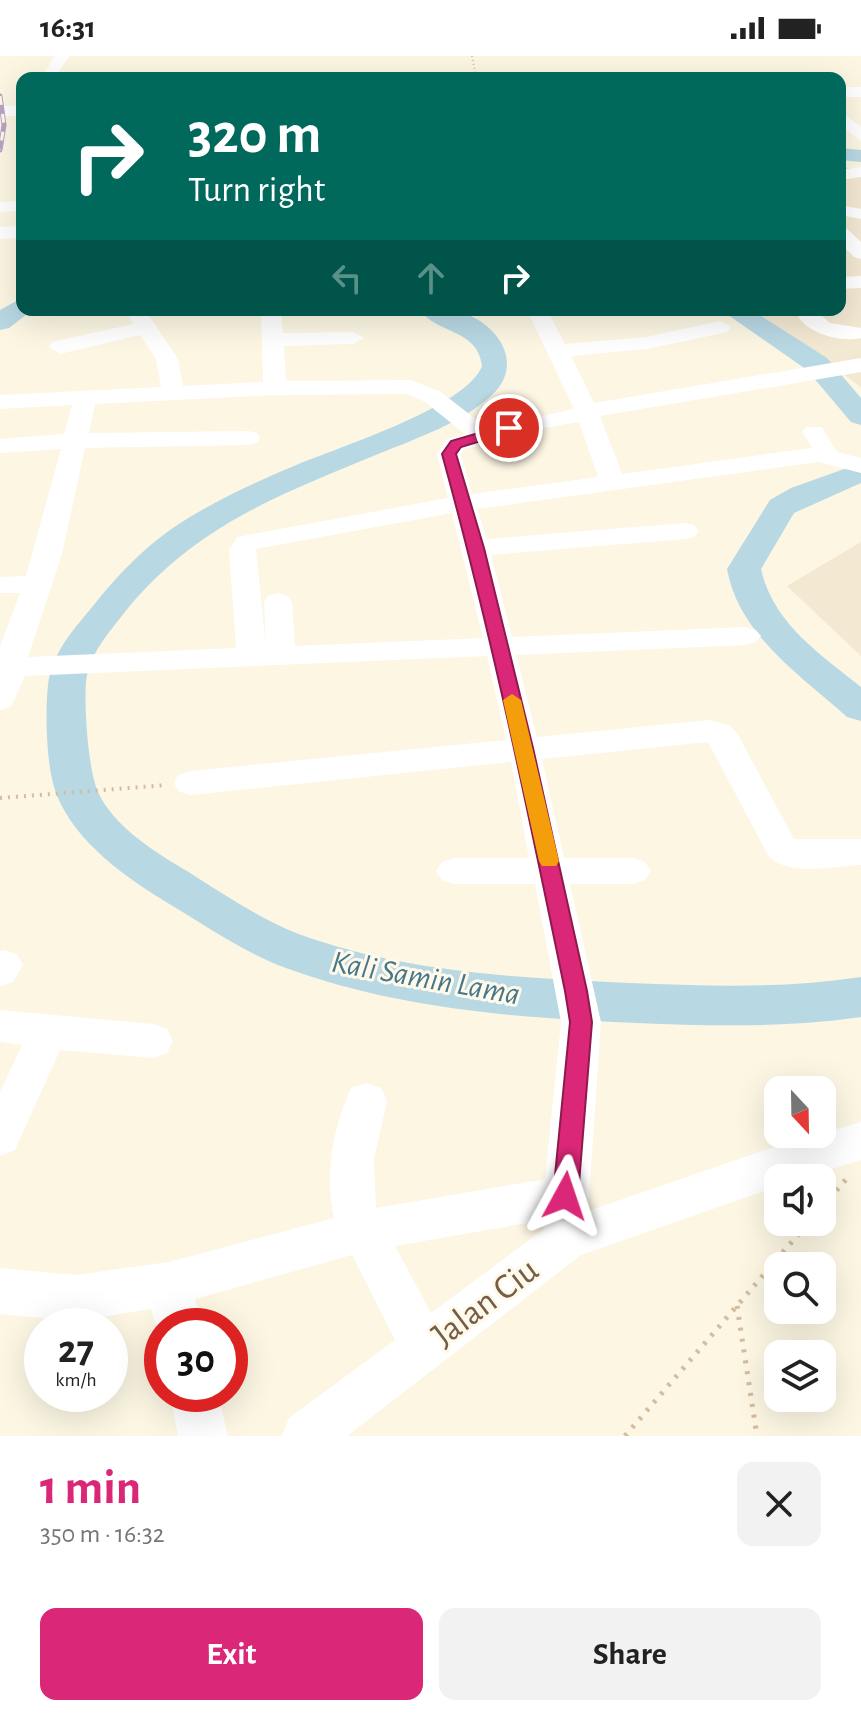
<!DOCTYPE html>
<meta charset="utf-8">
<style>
body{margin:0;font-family:"Alegreya Sans",sans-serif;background:#f2f2f2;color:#222;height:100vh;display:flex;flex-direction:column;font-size:30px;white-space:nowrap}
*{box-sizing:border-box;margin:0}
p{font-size:26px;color:#767676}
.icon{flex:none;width:44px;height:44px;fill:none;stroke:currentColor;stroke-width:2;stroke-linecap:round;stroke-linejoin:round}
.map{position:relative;height:1380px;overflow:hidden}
.details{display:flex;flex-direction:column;background:#fff;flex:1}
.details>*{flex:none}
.top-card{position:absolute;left:16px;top:16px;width:830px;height:244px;border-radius:16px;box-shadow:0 8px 32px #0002;background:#00695c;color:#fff;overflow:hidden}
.needle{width:52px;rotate:158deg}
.controls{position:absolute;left:764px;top:1020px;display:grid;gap:16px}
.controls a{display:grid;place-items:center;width:72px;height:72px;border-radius:16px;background:#fff;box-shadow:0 8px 32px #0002;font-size:40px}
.speed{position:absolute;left:24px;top:1252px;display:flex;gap:16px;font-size:40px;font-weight:700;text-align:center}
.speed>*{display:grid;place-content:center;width:104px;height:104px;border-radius:50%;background:#fff;box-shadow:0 8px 32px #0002;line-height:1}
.speed small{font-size:20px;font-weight:400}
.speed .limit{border:12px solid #d22;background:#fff;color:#111}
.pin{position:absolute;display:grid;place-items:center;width:68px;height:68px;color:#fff;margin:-34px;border:4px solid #fff;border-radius:50%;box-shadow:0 2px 8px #0007}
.me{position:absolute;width:88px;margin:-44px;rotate:5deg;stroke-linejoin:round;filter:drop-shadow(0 0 6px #0008)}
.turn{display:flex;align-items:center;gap:28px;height:168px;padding:0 40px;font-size:36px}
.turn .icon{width:104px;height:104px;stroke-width:2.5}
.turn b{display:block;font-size:56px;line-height:68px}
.lanes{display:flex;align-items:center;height:76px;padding:0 40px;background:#0003;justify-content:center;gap:40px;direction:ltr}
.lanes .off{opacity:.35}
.round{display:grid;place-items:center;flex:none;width:84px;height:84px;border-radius:16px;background:#f2f2f2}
.headline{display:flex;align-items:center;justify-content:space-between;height:136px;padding:0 40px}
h1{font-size:48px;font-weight:700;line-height:60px;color:#db2777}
.action{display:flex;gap:16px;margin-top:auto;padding:16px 40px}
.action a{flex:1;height:92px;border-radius:16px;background:#db2777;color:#fff;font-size:32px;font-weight:700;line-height:92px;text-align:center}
.action a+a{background:#f2f2f2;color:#222}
.status{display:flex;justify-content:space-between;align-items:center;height:56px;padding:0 40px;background:#fff;direction:ltr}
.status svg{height:22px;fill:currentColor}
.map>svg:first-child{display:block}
</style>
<div class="status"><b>16:31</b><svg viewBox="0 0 49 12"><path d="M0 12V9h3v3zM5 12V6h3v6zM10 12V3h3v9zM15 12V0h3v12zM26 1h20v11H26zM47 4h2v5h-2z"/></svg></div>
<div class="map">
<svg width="861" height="1380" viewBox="0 0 861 1380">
<rect width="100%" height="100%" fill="#fcf6e3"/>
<g fill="#f3e8d2">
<path d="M 840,108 L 861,118 L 861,331 L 753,254 L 840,254 Z"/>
<path d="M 861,486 L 861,600 L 787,530 Z"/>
</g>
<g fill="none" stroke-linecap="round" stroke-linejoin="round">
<g fill="#b8d8e4" fill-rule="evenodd">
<path d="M 840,92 L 861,94 L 861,106 L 840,104 Z"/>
<path d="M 22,242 L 22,254 L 31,255 L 9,272 L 0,274 L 0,254 Z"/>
<path d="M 420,254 C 430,254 442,252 452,254 C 493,261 528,305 492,339 C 462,367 415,383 378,398 C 279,439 194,470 124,557 C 108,578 89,598 86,626 C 84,650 88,714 98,736 C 113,770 156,797 187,815 C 226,840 269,869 313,883 C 414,917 524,922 629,927 C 707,930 784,933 861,921 L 861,961 C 786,972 712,970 637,967 C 518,962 398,953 286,912 C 245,897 208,871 171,849 C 127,822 75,787 56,737 C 46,710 45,657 48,629 C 52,597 73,574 93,550 C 121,515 151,484 190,461 C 223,441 258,425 294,410 C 336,392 467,351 482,310 C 478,273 437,278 420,254 Z"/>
<path d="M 721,254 L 752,254 L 827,302 L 861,342 L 861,369 L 851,366 L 807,314 Z"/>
<path d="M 861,407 L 861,427 L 794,457 L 761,513 C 773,567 820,598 861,631 L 861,665 L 847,661 C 800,619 739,579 727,513 L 770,444 L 791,432 Z"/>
</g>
<path stroke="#d5bc9f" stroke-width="2" stroke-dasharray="1 3" stroke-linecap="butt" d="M 472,0 L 476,22"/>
<path stroke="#d5bc9f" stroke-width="4" stroke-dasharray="2 6" stroke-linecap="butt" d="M 0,742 L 167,729"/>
<g stroke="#d5bc9f" stroke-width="5" stroke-dasharray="3 8" stroke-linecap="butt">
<path d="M 822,1151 L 849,1120"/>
<path d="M 737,1250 L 757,1380"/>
<path d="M 625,1380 L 809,1166"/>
</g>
<g fill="#fff" fill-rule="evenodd">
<path d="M 55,0 L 69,0 L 55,22 L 41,22 Z"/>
<rect x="840" y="31" width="21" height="10"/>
<rect x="0" y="50" width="22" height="10"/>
<path d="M 840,55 L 861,71 L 861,85 L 840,69 Z"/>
<path d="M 861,111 L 861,121 L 840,124 L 840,114 Z"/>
<path d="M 22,145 L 22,155 L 0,156 L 0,146 Z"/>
<path d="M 840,149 L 861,153 L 861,163 L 840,159 Z"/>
<path d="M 22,170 L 22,182 L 0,183 L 0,171 Z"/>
<path d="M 840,171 L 847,173 L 861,186 L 861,203 L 854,201 L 840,187 Z"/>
<path d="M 861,220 L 861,232 L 840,233 L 840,221 Z"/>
<path d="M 125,254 L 145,254 L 178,303 L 183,330 L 263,326 L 261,254 L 281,254 L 283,277 L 353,276 L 364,282 L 353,288 L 284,290 L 286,325 L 411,324 L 441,336 L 487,372 L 574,353 L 527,254 L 547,254 L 565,288 L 647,281 L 720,265 L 731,271 L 728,276 L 647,293 L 571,300 L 594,347 L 861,302 L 861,316 L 600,360 L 622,418 L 812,392 L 802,376 L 806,371 L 822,371 L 837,396 L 861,402 L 861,417 L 819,406 L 477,453 L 487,483 L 685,467 L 694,469 L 698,475 L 694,481 L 685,483 L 491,499 L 512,581 L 746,571 L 756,574 L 761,580 L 756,586 L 746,589 L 516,599 L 537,681 L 709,664 L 729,669 L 737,677 L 794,783 L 861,783 L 861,809 C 833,810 791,821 769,801 L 708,686 L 542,703 L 564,802 L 633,802 L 645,806 L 651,815 L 645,824 L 633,828 L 570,828 L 601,966 L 588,1155 L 762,1095 L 861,1066 L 861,1104 L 803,1122 L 778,1122 L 778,1130 L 581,1199 L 347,1380 L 282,1380 L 289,1362 L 395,1284 L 352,1199 L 195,1243 L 201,1270 L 162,1270 L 162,1287 L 151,1253 L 76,1265 L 0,1258 L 0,1212 L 76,1219 L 169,1206 L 334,1162 C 324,1118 333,1072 351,1032 L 366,1027 L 381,1032 L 387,1045 L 374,1103 L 376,1152 L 545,1123 L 561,966 L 535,828 L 454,828 L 442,824 L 436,815 L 442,806 L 454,802 L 529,802 L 511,706 L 190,739 L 178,735 L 174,727 L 178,719 L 190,715 L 506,684 L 487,600 L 25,620 L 11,651 L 0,654 L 0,590 L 20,537 L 0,537 L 0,521 L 26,520 L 61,393 L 0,397 L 0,383 L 64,378 L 72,349 L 0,353 L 0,339 L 161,331 L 156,303 L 140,279 L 60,298 L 49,291 L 52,286 L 133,268 ZM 407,338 L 425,346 L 465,378 L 447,383 L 437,398 L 448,442 L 237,481 L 229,494 L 236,592 L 28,601 L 62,498 L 85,392 L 248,389 L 257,387 L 260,382 L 257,377 L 248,375 L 89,377 L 95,348 L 275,339 ZM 579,366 L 598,421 L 472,438 L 461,398 L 465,393 L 538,373 ZM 452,457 L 483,582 L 295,590 L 292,546 L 288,540 L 278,537 L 268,540 L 264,546 L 266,591 L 256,493 ZM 544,1164 L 544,1173 L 431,1257 L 395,1190 Z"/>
<path d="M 796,254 L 815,254 L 830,267 L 861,272 L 861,282 C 840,287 800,276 796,254 Z"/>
<path d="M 4,894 L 17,898 L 23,909 L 13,926 L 0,930 L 0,895 Z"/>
<path d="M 0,954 L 153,968 L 167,973 L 173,985 L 167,997 L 153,1002 L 60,994 L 15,1094 L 0,1100 L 0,1036 L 22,989 L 0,986 Z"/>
<path d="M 170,1338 L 218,1338 L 228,1380 L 178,1380 Z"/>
</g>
<g stroke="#baa2c4" stroke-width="5">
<path id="rail" d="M 0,40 L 4,69 L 0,94"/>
</g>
<use href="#rail" stroke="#fff9e9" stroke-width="3" stroke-dasharray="9" stroke-linecap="butt"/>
</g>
<path fill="#db2777" stroke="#8e194d" stroke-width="2" d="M 509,368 L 514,370 L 514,375 L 461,391 L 456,398 L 484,492 L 533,692 L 587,935 L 592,966 L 578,1140 L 574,1148 L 565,1151 L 557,1148 L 553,1140 L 570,966 L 565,935 C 528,755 491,575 442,398 L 451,385 Z"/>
<path fill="#f59e0b" d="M 512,638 L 521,644 L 559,805 L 556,810 L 542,810 L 539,805 L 503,644 Z"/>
<g text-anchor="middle" stroke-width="6" stroke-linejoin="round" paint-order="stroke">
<g font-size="32" font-style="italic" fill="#47778d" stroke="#fff9e9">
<text transform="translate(426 921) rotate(10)" y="11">Kali Samin Lama</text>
</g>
<g font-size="36" fill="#735e4a" stroke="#fff9e9">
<text transform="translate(484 1245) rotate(-37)" y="13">Jalan Ciu</text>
</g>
</g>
</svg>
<div class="controls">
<a><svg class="needle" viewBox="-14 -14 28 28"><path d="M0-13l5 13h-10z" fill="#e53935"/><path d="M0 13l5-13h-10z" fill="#767676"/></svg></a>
<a><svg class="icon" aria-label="sound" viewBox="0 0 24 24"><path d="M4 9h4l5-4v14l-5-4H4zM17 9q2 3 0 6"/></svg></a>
<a><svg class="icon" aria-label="search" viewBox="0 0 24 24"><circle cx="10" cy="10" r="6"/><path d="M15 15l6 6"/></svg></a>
<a><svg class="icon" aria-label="layers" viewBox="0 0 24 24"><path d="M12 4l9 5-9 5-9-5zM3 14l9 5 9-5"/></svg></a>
</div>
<div class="speed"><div>27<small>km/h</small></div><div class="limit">30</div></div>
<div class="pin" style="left:509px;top:372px;background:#d93025"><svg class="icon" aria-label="arrive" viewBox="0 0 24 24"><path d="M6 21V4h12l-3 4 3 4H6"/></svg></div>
<svg class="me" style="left:565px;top:1140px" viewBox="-20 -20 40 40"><path d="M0-17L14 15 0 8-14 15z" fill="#db2777" stroke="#fff" stroke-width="4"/></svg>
<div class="top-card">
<div class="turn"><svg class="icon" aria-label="right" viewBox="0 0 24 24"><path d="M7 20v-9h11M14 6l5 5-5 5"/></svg><div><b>320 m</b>Turn right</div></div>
<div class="lanes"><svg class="icon off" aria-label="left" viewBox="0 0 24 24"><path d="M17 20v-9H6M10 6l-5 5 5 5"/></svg><svg class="icon off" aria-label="ahead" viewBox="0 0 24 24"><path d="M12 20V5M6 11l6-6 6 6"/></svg><svg class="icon" aria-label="right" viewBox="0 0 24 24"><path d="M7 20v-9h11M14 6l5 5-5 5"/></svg></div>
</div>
</div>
<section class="details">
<div class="headline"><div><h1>1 min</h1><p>350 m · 16:32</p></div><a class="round"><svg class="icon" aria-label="close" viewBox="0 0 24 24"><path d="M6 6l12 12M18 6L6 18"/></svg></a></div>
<div class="action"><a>Exit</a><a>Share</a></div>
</section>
